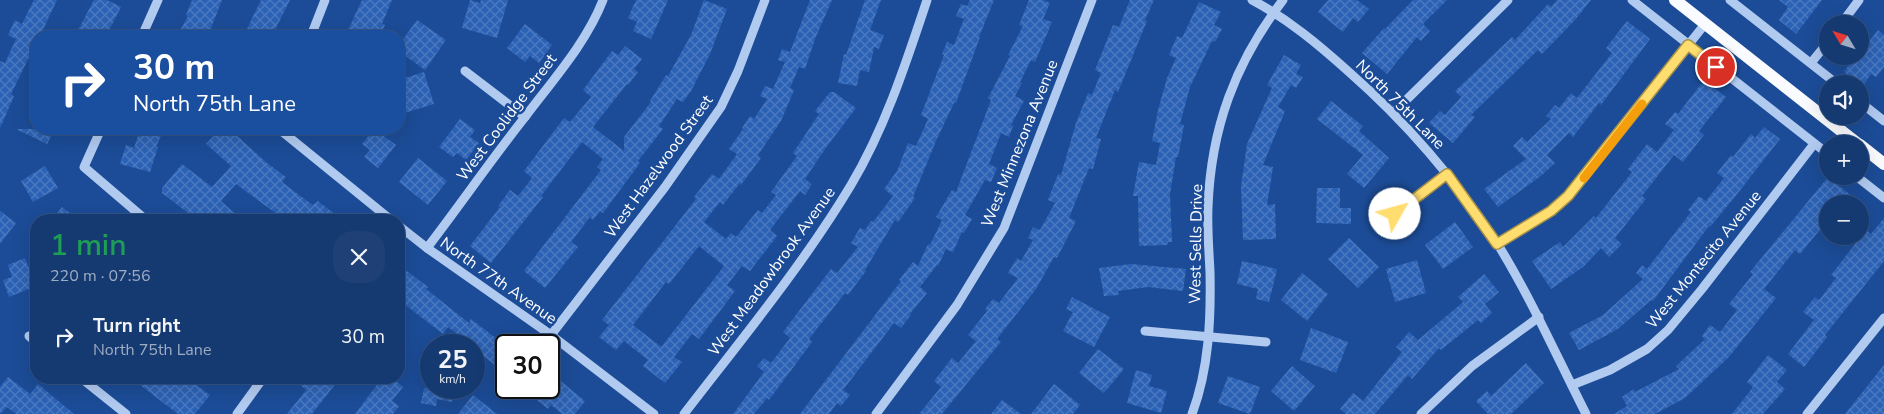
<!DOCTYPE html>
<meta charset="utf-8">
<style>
body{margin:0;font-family:"Nunito Sans",sans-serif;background:#1e4076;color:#f1f3f6;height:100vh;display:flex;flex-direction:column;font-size:19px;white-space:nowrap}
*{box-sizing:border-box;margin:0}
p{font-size:16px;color:#9dacc3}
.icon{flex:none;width:28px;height:28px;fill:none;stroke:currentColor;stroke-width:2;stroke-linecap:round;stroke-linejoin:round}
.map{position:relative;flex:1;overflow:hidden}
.details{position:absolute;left:30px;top:214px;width:375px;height:170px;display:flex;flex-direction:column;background:#153971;border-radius:20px;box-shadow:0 5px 20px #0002,0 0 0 1px #345384}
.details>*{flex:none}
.top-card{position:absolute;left:30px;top:30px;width:375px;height:105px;border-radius:20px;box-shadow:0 5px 20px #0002,0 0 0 1px #345384;background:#1a4fa0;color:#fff;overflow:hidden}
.needle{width:32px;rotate:308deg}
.tools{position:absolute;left:1819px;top:15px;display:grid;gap:10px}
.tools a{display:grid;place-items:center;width:50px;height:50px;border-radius:50%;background:#153971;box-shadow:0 5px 20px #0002,0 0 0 1px #345384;font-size:25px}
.speed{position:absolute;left:420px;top:334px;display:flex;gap:10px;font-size:25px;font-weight:700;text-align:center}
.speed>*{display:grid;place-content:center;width:65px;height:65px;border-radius:50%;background:#153971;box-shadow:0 5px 20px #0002,0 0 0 1px #345384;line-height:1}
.speed small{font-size:12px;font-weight:400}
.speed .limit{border:2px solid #111;border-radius:8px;background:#fff;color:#111}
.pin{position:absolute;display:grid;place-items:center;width:42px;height:42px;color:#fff;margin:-21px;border:2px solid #fff;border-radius:50%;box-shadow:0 1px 5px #0007}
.me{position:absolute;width:55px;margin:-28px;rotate:52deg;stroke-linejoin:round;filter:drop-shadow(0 0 4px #0008)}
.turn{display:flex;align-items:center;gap:18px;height:105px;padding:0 20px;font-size:22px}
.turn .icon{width:65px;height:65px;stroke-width:2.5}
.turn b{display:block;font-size:35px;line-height:42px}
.round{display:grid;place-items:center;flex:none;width:52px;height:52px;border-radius:20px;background:#1e4076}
.headline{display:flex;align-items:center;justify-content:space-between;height:85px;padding:0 20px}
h1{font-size:30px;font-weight:600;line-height:38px;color:#1e9e55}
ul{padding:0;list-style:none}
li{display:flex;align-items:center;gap:15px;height:75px;padding:0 20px}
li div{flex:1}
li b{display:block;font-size:19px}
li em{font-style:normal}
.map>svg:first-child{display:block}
</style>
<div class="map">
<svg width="1884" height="414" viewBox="0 0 1884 414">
<defs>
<pattern id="building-cross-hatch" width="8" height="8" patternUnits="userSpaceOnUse" patternTransform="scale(1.25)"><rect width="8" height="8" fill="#2c62b5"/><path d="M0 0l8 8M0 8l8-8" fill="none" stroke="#4c7ac0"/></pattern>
</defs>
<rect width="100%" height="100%" fill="#1c4c97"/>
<g fill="url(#building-cross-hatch)" fill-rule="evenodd">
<path d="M 34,0 L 57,0 L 40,36 L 36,36 L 36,43 L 11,94 L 14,96 L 0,128 L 0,61 L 5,63 L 16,39 L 8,35 L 15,20 L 22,24 Z"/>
<path d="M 94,0 L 107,0 L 121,7 L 106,36 L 75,36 Z"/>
<path d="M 192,0 L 222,0 L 208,36 L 177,36 L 188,16 L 186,15 Z"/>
<path d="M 261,0 L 290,0 L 272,36 L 256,36 L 246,31 Z"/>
<path d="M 362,0 L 392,0 L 382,24 L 385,25 L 380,36 L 362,36 L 348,30 Z"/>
<path d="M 470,0 L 480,3 L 481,0 L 508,0 L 497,38 L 462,28 Z"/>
<path d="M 636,0 L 668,0 L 651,39 L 633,31 L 637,22 L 628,18 Z"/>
<path d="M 704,0 L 727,9 L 710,54 L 691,91 L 683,102 L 677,99 L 659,126 L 663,129 L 638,161 L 640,163 L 603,213 L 600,211 L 593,220 L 590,217 L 571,242 L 578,247 L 545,288 L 524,271 L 601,170 L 597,167 L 603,159 L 582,142 L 541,196 L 543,197 L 491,263 L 470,246 L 500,207 L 498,206 L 510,190 L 518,196 L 532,178 L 524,171 L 564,118 L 570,122 L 591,97 L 583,90 L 612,51 L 618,55 L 625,46 L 642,59 L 634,69 L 638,72 L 628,85 L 627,84 L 593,127 L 624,151 L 624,137 L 651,102 L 650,101 L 666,75 L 668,76 L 691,35 Z"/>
<path d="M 810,0 L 832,0 L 815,39 L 805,69 L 799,67 L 790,88 L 794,90 L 781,121 L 758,155 L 761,158 L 741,185 L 740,183 L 723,205 L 720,202 L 704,222 L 726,239 L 731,233 L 736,237 L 758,210 L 762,213 L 776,195 L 771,192 L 797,156 L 793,153 L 819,114 L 815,111 L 830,92 L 834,92 L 856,108 L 825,149 L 805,179 L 812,184 L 805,195 L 800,191 L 770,230 L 777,236 L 750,271 L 742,266 L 727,285 L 735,291 L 699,339 L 692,334 L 674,357 L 682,362 L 665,383 L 643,366 L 648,360 L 624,341 L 616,350 L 599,337 L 609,325 L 602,320 L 696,199 L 694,197 L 712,174 L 719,179 L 737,154 L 729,149 L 743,129 L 742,128 L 750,116 L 754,119 L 767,99 L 760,96 L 765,86 L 773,89 L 785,62 L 778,60 L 782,49 L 790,52 ZM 699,246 L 724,266 L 662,346 L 660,346 L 633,325 L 666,282 L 669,284 Z"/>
<path d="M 865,0 L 881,0 L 870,30 L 884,35 L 879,49 L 874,47 L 869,72 L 860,70 L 857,86 L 838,83 L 844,54 L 846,55 Z"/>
<path d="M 970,0 L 994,0 L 979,37 L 980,37 L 956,103 L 954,103 L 936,141 L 913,197 L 915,198 L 898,222 L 895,220 L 865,270 L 866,271 L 848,295 L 845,293 L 809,339 L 812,342 L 769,400 L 767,398 L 754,414 L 733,414 L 764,372 L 757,366 L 764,358 L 771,363 L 790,338 L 783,332 L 831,269 L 837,273 L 858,247 L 851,243 L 860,228 L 865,230 L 871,221 L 873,222 L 893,196 L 884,189 L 897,171 L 908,143 L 916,146 L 928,119 L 921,115 L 944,55 L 942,54 L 947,42 L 954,45 L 964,19 L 956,16 L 961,4 L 967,6 Z"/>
<path d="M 1029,0 L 1043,0 L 1050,3 L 1043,19 L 1052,22 L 1035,62 L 1031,60 L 1020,82 L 1022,83 L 1015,96 L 1024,101 L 1011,125 L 1013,126 L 1009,137 L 1001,133 L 989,164 L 997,168 L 991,182 L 985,180 L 965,215 L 972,219 L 964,233 L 962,232 L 953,252 L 946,249 L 938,266 L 937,265 L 920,287 L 927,293 L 910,314 L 911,315 L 901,328 L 894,323 L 843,390 L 850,395 L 841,406 L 837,403 L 829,414 L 800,414 L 901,281 L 899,280 L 913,262 L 918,266 L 928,244 L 930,245 L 942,220 L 936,217 L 952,190 L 956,192 L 991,100 L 988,98 L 1010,56 L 1008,55 L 1023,26 L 1019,25 Z"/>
<path d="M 1130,0 L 1154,0 L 1145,20 L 1147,21 L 1118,92 L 1115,90 L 1096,138 L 1101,139 L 1093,169 L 1089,168 L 1069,218 L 1076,221 L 1057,258 L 1054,257 L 1036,289 L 997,339 L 1001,342 L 982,365 L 942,414 L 919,414 L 941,387 L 934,381 L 952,358 L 958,363 L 976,341 L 968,335 L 987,311 L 985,309 L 993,299 L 999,303 L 1018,278 L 1008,273 L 1017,258 L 1021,261 L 1033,240 L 1028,238 L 1033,227 L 1040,230 L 1055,203 L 1048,200 L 1058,174 L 1061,175 L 1076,123 L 1088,93 L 1092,95 L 1101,73 L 1095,70 L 1113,25 L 1119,27 Z"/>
<path d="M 1328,0 L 1357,0 L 1369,9 L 1358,22 L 1353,18 L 1343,32 L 1318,12 Z"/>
<path d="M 1413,0 L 1447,0 L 1423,24 L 1430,31 L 1421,41 L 1417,37 L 1387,74 L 1362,53 L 1384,28 L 1385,29 Z"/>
<path d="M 1557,0 L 1591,0 L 1575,20 L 1542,54 L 1538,50 L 1471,115 L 1475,117 L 1453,143 L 1429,123 L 1440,111 L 1445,115 L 1461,97 L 1455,91 L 1512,37 L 1515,40 L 1548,4 L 1551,7 Z"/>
<path d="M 1779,0 L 1822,0 L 1796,34 L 1779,20 L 1788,7 Z"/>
<path d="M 1199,2 L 1221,12 L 1214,25 L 1222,29 L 1215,42 L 1212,41 L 1190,87 L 1180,124 L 1184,125 L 1178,157 L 1176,157 L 1170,194 L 1172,242 L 1168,242 L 1167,245 L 1139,246 L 1138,196 L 1133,196 L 1139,162 L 1156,165 L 1160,143 L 1152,141 L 1158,110 L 1167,78 L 1176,58 L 1169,55 L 1177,36 L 1182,38 Z"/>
<path d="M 417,20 L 446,40 L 425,70 L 399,51 L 399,45 Z"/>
<path d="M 1627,21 L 1650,39 L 1601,105 L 1599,103 L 1573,137 L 1569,133 L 1547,155 L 1555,163 L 1541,176 L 1498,207 L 1484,189 L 1526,159 L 1513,146 L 1522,137 L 1527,142 L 1551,119 L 1546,116 L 1555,105 L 1559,108 L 1571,93 L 1577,98 L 1612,53 L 1606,48 Z"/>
<path d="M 525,24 L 552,45 L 539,63 L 530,56 L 525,62 L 507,48 Z"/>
<path d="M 1878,30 L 1884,35 L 1884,67 L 1876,77 L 1871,74 L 1863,86 L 1844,72 L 1855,56 L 1860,56 L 1860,50 L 1866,41 L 1868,43 Z"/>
<path d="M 1284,55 L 1301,65 L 1296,74 L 1303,77 L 1296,88 L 1291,85 L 1278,107 L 1285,111 L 1263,165 L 1273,167 L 1267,205 L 1275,204 L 1276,239 L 1243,240 L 1241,186 L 1247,144 L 1272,88 L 1267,85 Z"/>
<path d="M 424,72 L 434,104 L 401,114 L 399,106 L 399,80 Z"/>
<path d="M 1704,80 L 1726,97 L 1699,131 L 1704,135 L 1683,162 L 1674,155 L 1642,196 L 1646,199 L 1615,238 L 1622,244 L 1609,257 L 1601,248 L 1583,267 L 1551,289 L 1532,261 L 1560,242 L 1563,247 L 1594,216 L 1596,218 L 1632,172 L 1628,169 L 1647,144 L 1657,152 L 1674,130 L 1665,124 L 1675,112 L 1678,114 Z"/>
<path d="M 1331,101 L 1363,126 L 1359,131 L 1389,158 L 1364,188 L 1347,174 L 1363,155 L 1317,119 Z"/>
<path d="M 460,119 L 475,130 L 470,137 L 479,143 L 466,160 L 457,153 L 453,157 L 439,147 Z"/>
<path d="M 1764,127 L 1780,139 L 1734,198 L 1710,227 L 1709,226 L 1653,301 L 1651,300 L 1618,329 L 1579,350 L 1569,333 L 1603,315 L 1643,279 L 1636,273 L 1642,265 L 1647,269 L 1691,212 L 1688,210 L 1699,196 L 1706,201 L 1724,178 L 1717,173 L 1731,155 L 1733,157 L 1751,134 L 1755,138 Z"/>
<path d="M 16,129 L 55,129 L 47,144 Z"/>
<path d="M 140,129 L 164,129 L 156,147 L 158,147 L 150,172 L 120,164 L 126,145 L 134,148 Z"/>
<path d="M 220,129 L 229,136 L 233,132 L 267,163 L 286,177 L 282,182 L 299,195 L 313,205 L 318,201 L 342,220 L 285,220 L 236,184 L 221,201 L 242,220 L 199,220 L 184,210 L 162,193 L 162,188 L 182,164 L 212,187 L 231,166 L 206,144 Z"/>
<path d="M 374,129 L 396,145 L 378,168 L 364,157 L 370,150 L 362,144 Z"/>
<path d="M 418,158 L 447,181 L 428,205 L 399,182 Z"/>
<path d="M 45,166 L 58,188 L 33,202 L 21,181 Z"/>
<path d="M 1828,177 L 1862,204 L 1828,204 L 1828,220 L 1800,254 L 1795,250 L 1764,289 L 1776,298 L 1729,357 L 1685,398 L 1655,414 L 1614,414 L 1627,406 L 1622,397 L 1634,389 L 1635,392 L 1679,369 L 1676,366 L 1705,339 L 1702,336 L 1710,325 L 1720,332 L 1737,310 L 1729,304 L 1753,274 L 1750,272 Z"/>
<path d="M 1317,188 L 1340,188 L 1340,208 L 1351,208 L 1351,224 L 1316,223 Z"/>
<path d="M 62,207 L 79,220 L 52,220 Z"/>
<path d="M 0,211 L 16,223 L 0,244 Z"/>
<path d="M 1884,218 L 1884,261 L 1825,335 L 1827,337 L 1804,367 L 1788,354 L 1814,320 L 1803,312 L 1815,297 L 1819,300 L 1836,278 L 1831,275 L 1866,230 L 1871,234 Z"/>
<path d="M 1455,222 L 1473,247 L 1443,269 L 1425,245 Z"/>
<path d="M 1349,238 L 1379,267 L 1358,288 L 1328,259 Z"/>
<path d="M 25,258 L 36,286 L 9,297 L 3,280 L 12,277 L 8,265 Z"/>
<path d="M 1417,260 L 1426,293 L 1395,302 L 1386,269 Z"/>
<path d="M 1242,261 L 1277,269 L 1269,302 L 1256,299 L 1258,289 L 1237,284 Z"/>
<path d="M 1131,264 L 1186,269 L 1183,291 L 1148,287 L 1118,291 L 1119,295 L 1104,296 L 1099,268 Z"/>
<path d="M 399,265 L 428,287 L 426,289 L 469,323 L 471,319 L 506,346 L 506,374 L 481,354 L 474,364 L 474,345 L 471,345 L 448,327 L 443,334 L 399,300 Z"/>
<path d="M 1302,273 L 1328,294 L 1307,321 L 1281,300 Z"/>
<path d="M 1484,274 L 1499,292 L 1485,304 L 1492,313 L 1481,323 L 1478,320 L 1441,350 L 1439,348 L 1412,379 L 1408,375 L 1375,414 L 1346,414 L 1340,409 L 1353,393 L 1363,401 L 1402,352 L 1396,347 L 1409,332 L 1418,340 L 1463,302 L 1458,297 Z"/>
<path d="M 1072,297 L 1110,317 L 1094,347 L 1063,331 L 1073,312 L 1066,309 Z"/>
<path d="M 1311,328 L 1348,342 L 1336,373 L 1300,360 Z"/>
<path d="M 1098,349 L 1124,369 L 1104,393 L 1079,373 Z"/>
<path d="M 1768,355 L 1787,370 L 1777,382 L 1785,389 L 1763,414 L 1732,414 L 1753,387 L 1747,382 Z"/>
<path d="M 1526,363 L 1544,383 L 1511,414 L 1488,414 L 1476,401 L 1487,391 L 1491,396 Z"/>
<path d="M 1884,365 L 1884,414 L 1845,414 Z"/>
<path d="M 1292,366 L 1315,386 L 1294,411 L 1271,391 Z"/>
<path d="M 1136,370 L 1152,375 L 1149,386 L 1167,391 L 1161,413 L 1127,403 Z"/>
<path d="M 1228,376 L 1260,387 L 1250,414 L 1218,403 Z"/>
<path d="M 8,377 L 30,394 L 38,384 L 74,414 L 16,414 L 7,407 L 0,414 L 0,387 Z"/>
<path d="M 131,378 L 187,378 L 210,395 L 195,414 L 178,414 Z"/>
<path d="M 304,378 L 340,378 L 312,414 L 287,414 L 306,390 L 299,384 Z"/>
<path d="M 382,378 L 392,378 L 403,387 L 392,401 L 399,406 L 393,414 L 355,414 Z"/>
<path d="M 557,378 L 585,401 L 575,414 L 562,414 L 551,405 L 548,409 L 534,398 L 542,388 L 550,388 Z"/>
<path d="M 1054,384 L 1080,405 L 1073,414 L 1031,414 Z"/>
<path d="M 424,388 L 454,388 L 452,402 L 437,399 L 436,406 L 421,403 Z"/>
<path d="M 473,395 L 497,414 L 458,414 Z"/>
<path d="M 1002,400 L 1021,414 L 991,414 Z"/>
</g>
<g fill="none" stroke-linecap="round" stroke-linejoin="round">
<g stroke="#b1caf0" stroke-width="9">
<path d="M 1252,0 C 1288,19 1319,45 1349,72 C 1406,122 1455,179 1497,243 C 1531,298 1557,357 1586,414"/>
<path d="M 1632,0 L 1828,154"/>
<path d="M 1730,0 L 1837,84"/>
<path d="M 1841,24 L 1859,0"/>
<path d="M 142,36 L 158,0"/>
<path d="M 311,36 L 325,0"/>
<path d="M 1811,63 L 1828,42"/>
<path d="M 465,71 L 525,117"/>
<path d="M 1860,102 L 1884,121"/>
<path d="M 1393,113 L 1508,0"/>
<path d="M 101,129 L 84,167 L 146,220"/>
<path d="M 279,129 L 391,220"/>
<path d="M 1856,176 L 1884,198"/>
<path d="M 1395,214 L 1447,174"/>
<path d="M 399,226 L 427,248 L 551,335 L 654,414"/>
<path d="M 1497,245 L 1551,211 L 1568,196 L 1705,24"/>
<path d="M 427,248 C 460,205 491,160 525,117 C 552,81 587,42 603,0"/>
<path d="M 1145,331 L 1266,342"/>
<path d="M 551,335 L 665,187 L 721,107 L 738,71 L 765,0"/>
<path d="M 29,336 L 36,342"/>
<path d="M 81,378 L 126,414"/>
<path d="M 1572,385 L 1610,370 L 1647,349 L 1668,330 L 1702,289 L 1814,144"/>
<path d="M 237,414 L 263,378"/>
<path d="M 684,414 C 741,340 803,265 851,185 C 885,128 906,63 927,0"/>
<path d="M 876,414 L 957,305 L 1004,228 L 1092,0"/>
<path d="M 1192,414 C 1209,369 1211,319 1210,272 C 1209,250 1207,228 1208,207 C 1211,128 1235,63 1283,0"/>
<path d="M 1421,414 L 1472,366 L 1539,317"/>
<path d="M 1807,414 L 1884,318"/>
</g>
<g stroke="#f9fbff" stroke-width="12">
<path d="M 1675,0 L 1858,144"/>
<path d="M 1860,145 L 1884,164"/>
</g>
</g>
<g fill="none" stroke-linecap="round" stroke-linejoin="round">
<g stroke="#a69048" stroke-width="12">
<path id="route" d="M 1395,214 L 1447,174 L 1497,244 L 1551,211 L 1568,196 L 1688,45 L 1716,67"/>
</g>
<use href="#route" stroke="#ffdd6f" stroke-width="9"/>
<path stroke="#f59e0b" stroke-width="9" d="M 1584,178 L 1642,104"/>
</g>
<g text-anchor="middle" stroke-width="5" stroke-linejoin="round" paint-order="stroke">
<g font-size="16" fill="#fff" stroke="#1c4c97">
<text transform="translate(1401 104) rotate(45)" y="6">North 75th Lane</text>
<text transform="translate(506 117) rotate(-53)" y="6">West Coolidge Street</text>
<text transform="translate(1019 143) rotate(-68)" y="6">West Minnezona Avenue</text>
<text transform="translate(658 166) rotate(-54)" y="6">West Hazelwood Street</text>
<text transform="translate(1195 244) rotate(-89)" y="6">West Sells Drive</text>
<text transform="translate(1703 259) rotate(-51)" y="6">West Montecito Avenue</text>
<text transform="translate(771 271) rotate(-54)" y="6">West Meadowbrook Avenue</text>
<text transform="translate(499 280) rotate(35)" y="6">North 77th Avenue</text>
</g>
</g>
</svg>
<div class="tools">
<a><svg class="needle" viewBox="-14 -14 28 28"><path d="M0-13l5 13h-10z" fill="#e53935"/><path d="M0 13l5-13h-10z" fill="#9dacc3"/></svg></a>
<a><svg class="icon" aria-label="sound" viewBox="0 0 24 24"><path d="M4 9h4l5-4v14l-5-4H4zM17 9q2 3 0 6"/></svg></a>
<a>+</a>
<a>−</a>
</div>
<div class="speed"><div>25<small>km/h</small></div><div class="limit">30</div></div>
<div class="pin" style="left:1716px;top:67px;background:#d93025"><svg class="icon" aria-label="arrive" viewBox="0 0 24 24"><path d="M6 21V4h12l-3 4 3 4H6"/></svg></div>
<svg class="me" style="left:1395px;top:214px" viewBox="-20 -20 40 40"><circle r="19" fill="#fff"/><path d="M0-13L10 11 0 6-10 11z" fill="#ffdd6f"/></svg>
<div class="top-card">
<div class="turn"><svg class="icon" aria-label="right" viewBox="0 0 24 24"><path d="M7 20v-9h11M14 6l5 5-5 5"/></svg><div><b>30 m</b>North 75th Lane</div></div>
</div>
<section class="details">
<div class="headline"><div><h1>1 min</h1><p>220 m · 07:56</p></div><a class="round"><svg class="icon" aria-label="close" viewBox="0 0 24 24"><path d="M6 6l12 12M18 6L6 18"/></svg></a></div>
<ul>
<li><svg class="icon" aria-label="right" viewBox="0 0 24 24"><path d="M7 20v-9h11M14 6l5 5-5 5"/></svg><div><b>Turn right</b><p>North 75th Lane</p></div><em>30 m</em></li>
</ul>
</section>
</div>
